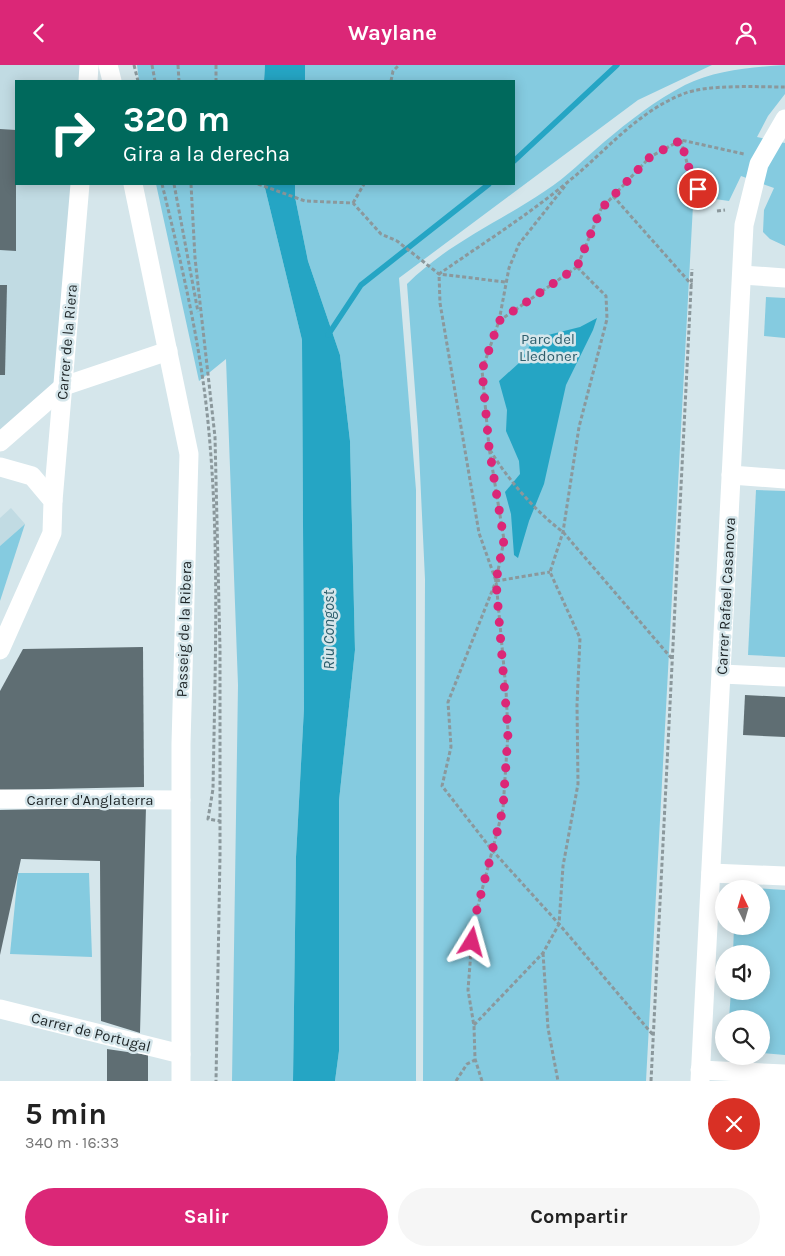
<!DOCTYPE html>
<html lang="es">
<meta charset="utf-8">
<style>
body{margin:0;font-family:Karla,sans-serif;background:#f6f6f6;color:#222;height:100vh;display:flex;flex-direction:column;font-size:19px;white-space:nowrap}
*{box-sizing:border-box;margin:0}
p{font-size:16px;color:#767676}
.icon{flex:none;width:28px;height:28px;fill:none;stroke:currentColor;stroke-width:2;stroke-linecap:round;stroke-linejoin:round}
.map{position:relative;height:1016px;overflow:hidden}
.drawer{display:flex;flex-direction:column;background:#fff;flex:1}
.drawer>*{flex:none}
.banner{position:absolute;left:15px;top:15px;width:500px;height:105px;border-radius:0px;box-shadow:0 2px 12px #0003;background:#00695c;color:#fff;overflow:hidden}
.needle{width:32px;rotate:355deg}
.buttons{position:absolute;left:715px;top:815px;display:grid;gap:10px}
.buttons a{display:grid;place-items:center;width:55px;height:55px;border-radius:50%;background:#fff;box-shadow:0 2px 12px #0003;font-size:25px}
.pin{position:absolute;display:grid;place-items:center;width:42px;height:42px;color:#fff;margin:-21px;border:2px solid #fff;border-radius:50%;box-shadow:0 1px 5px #0007}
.me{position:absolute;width:55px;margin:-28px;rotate:8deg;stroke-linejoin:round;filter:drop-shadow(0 0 4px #0008)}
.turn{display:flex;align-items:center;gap:18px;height:105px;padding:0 25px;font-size:22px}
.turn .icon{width:65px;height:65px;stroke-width:2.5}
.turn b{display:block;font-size:35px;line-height:42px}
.round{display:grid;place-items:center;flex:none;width:52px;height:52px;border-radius:26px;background:#f6f6f6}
.headline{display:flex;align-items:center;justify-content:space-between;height:85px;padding:0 25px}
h1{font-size:30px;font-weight:700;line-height:38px}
.cta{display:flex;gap:10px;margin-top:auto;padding:10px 25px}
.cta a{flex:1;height:58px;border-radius:30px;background:#db2777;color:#fff;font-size:20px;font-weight:700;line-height:58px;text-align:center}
.cta a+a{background:#f6f6f6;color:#222}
header{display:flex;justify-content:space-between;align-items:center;height:65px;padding:0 25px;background:#db2777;color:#fff;font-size:22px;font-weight:700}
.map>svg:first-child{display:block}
</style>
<header><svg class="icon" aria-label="back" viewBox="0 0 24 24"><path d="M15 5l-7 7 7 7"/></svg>Waylane<svg class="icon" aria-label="person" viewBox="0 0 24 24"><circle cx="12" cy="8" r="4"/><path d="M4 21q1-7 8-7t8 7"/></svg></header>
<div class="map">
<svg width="785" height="1016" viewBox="0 0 785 1016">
<rect width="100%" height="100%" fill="#d5e6eb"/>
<g fill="#c1dbe3">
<path d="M 0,0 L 88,0 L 86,16 L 16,16 L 16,119 L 79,119 L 64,321 L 0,377 Z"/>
<path d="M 11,443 L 25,459 L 0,481 L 0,453 Z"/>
</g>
<g fill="#85cbe0">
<path d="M 137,0 L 265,0 L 264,16 L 139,16 Z"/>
<path d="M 305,0 L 712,0 L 638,35 L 399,213 L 416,425 L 416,1016 L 335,1016 L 339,986 L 339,736 L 355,585 L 350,376 L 340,290 L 308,196 L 295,132 L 295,119 L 514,119 L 514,16 L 305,16 Z"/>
<path d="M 785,0 L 785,29 L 768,51 L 757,72 L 785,78 L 785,181 L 770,174 L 763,167 L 764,145 L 774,123 L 741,111 L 729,136 L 715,134 L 693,140 L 646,1016 L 423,1016 L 425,514 L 418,365 L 407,219 C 447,179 499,157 545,126 C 567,112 585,93 604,77 C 629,56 656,35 685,20 C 715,5 752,2 785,0 Z"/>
<path d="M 156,119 L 264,119 L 302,275 L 304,643 L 296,792 L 293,1016 L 232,1016 L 238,620 L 226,294 L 199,316 Z"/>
<path d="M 766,232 L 785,233 L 785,273 L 764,271 Z"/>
<path d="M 756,425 L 785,426 L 785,592 L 748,590 Z"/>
<path d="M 25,459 L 1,533 L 0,536 L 0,481 Z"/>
<path d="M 18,808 L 89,808 L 92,892 L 10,889 Z"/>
<path d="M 736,822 L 785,825 L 785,990 L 761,988 L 761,954 L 729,954 L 731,926 L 761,926 L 761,889 L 733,889 L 734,861 L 761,861 L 761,824 Z"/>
</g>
<g fill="#25a5c4">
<path d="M 265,0 L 305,0 L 305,16 L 264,16 Z"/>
<path d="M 264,119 L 295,119 L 295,132 L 308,196 L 340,290 L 350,376 L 355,585 L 339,736 L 339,986 L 335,1016 L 293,1016 L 296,792 L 304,643 L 302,275 Z"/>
<path d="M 597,253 L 593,265 L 566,320 L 544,419 L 529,456 L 518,493 L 514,490 L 511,449 L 505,427 L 520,409 L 519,396 L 506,366 L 507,345 L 499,316 L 519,298 L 531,279 L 548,270 L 580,262 Z"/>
</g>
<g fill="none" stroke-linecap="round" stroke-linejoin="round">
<g stroke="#25a5c4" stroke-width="5.5">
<path d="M 514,96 L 617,0"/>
<path d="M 328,270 L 361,220 L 489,119"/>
</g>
</g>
<g fill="#5f6e73">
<path d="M 0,64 L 16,65 L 16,186 L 0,185 Z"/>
<path d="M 0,220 L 7,220 L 5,310 L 0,310 Z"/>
<path d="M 143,582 L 144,722 L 0,725 L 0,626 L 23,584 Z"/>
<path d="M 745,630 L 785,632 L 785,672 L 743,670 Z"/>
<path d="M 146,742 L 140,968 L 101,956 L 100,796 L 21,794 L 0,890 L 0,745 Z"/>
<path d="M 107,984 L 148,990 L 148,1016 L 107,1016 Z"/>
</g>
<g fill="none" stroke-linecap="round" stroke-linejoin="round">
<g stroke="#8b989c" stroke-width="3" stroke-dasharray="4 2.5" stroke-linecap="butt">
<path d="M 134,0 L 138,16"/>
<path d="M 152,0 L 155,16"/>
<path d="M 178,0 L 179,16"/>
<path d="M 216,0 L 216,16"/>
<path d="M 391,16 L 393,6 L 399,0"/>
<path d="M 681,75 L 687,98 L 703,137"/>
<path d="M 162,119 C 181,197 200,276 208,357 C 220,478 215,602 213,724 L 208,754 L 220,756"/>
<path d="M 174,119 L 198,247"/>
<path d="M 191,119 L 195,193 L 215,372 L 220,584 L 220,790 L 216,1016"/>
<path d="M 258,119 L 305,136 L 353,138 L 381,169 L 397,176 L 439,209 L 505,217"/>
<path d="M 613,131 L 692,220"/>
<path d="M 353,138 L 364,119"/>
<path d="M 717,146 L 725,145"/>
<path d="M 577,202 L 499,256 L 482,305 L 489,382 L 504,475 L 496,516 L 448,637 L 451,682 L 442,721 L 492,785 L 559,859 L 653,970"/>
<path d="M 499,256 L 509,203 L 519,179 L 565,121"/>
<path d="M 490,385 C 509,416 535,446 563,467 L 673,595"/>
<path d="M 496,516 L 550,507"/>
<path d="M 543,888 L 548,963 L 558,1016"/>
<path d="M 474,960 L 543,888 L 559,859 L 563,801 L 578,719 L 577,640 L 580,573 L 550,507 L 563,467 L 579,362 L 607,254 L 606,231 L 577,202 L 601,144 L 650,92 L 681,75 L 744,89"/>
<path d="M 456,1016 L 467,999 L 475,995"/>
<path d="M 482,1016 L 475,994 L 474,961 L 468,925 L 473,860 L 503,744 L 508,668 L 506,625 L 496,516 L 479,468 L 440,238 L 439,209 C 482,179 528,150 569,116 C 606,86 637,47 683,29 C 708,19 757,22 785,22"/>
<path d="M 651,1016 L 692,204"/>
</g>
<g stroke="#fff" stroke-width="19">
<path d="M 108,0 L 112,16"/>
<path d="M 88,16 L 89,0"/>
<path d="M 133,119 L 189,389 L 181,679 L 181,1016"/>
<path d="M 742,210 L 785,213"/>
<path d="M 0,377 L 64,321 L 168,286"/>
<path d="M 0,402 L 32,411 L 53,436 L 52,468 L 0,585"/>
<path d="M 731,410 L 785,414"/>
<path d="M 53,436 L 80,119"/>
<path d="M 722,609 L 785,612"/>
<path d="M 0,734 L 181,735"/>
<path d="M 711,808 L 785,811"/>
<path d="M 0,944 L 181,989"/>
<path d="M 700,1005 L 785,1009"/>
<path d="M 700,1016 L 744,160 L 759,99 L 785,54"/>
</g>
</g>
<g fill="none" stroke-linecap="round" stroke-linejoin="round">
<path stroke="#db2777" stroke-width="9" stroke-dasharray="0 16.2" d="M 472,877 L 473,860 L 503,744 L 508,668 L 496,516 L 504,475 L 489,382 L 482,305 L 499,256 L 577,202 L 601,144 L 650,92 L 681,75 L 687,98 L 698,124"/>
</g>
<g text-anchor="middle" stroke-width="5" stroke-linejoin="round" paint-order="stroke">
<g font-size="15" fill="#2e5e6c" stroke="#d5e6eb">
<text x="548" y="279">Parc del<tspan x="548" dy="17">Lledoner</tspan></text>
</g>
<g font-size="15" fill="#1d2426" stroke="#d5e6eb">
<text transform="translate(67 277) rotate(-85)" y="5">Carrer de la Riera</text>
<text transform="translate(726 531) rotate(-87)" y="5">Carrer Rafael Casanova</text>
<text transform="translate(184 564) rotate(-88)" y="5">Passeig de la Ribera</text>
<text x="90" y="740">Carrer d'Anglaterra</text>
<text transform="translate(91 967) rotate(14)" y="5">Carrer de Portugal</text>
</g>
<g font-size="16" font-style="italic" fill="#2c5d6b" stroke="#d5e6eb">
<text transform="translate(328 565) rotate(-90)" y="6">Riu Congost</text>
</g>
</g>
</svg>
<div class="buttons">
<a><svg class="needle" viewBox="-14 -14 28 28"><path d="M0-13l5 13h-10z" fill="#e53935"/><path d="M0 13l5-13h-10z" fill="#767676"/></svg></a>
<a><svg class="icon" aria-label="sound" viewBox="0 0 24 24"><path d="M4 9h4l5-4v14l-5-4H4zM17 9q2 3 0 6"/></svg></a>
<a><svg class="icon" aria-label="search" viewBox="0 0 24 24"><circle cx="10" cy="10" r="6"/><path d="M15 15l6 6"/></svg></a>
</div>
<div class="pin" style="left:698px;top:124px;background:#d93025"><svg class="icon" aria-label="arrive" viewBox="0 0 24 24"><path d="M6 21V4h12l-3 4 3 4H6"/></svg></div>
<svg class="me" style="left:472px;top:877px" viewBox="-20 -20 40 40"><path d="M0-17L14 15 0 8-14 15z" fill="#db2777" stroke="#fff" stroke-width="4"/></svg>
<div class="banner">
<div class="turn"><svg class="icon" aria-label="right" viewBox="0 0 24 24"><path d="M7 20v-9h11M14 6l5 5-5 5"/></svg><div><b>320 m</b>Gira a la derecha</div></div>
</div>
</div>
<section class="drawer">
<div class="headline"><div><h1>5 min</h1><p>340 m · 16:33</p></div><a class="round" style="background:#d93025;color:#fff"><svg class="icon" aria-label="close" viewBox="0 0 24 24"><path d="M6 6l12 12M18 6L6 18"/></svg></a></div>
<div class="cta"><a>Salir</a><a>Compartir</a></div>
</section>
